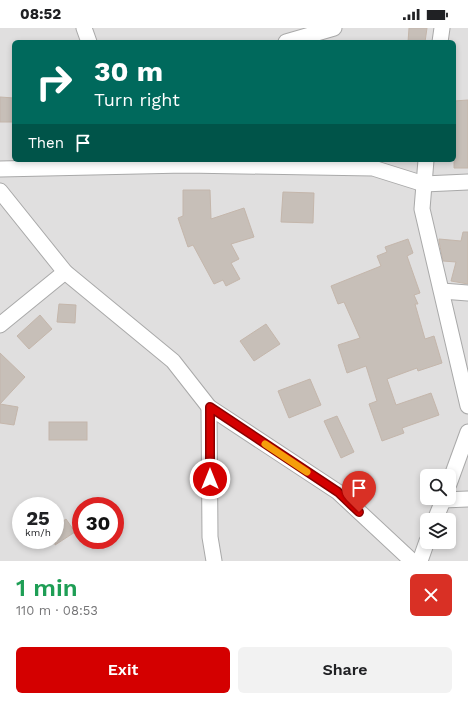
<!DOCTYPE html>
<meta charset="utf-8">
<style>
body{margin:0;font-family:"Work Sans",sans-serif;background:#f2f2f2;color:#202124;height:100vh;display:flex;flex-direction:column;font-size:15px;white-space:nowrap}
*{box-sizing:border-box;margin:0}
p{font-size:13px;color:#757577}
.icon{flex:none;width:22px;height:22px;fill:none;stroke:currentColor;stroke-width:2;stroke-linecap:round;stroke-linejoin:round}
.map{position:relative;height:533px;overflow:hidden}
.panel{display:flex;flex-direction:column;background:#fff;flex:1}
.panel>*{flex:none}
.top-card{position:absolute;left:12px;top:12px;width:444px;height:122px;border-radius:6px;box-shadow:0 2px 6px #0003;background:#00695c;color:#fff;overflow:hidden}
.fabs{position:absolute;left:420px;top:441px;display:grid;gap:8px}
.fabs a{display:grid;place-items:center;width:36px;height:36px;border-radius:6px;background:#fff;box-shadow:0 2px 6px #0003;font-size:20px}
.speed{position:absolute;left:12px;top:469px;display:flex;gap:8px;font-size:20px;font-weight:700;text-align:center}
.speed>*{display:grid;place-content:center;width:52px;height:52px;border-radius:50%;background:#fff;box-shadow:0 2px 6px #0003;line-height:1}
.speed small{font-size:10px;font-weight:400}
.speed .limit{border:6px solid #d22;background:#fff;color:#111}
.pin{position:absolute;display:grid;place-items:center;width:34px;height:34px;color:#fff;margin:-41px -17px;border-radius:50% 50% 50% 0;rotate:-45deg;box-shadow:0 0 4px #0007}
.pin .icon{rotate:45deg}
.me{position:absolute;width:44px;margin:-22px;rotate:0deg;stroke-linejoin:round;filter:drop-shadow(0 0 3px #0008)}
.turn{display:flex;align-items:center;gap:14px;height:84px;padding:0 16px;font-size:18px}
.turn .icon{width:52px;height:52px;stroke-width:2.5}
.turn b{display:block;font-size:28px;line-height:34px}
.then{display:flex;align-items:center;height:38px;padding:0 16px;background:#0003;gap:8px;font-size:15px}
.round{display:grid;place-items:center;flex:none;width:42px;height:42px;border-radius:6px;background:#f2f2f2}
.summary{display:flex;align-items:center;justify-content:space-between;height:68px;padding:0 16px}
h1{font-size:24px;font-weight:600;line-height:30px;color:#1e9e55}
.cta{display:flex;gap:8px;margin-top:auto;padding:8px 16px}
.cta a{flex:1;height:46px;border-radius:6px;background:#d40000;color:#fff;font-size:16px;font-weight:600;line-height:46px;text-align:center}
.cta a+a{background:#f2f2f2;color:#202124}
.status{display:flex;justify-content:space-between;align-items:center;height:28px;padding:0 20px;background:#fff;direction:ltr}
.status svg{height:11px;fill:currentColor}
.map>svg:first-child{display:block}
</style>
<div class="status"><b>08:52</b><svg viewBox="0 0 49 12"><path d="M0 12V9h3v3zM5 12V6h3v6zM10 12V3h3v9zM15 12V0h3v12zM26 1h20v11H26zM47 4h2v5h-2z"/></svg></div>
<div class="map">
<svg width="468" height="533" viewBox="0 0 468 533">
<rect width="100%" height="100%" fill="#f2efe9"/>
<path fill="#e0dfdf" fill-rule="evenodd" d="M 0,0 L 468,0 L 468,533 L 0,533 ZM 14,14 L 454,14 L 454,132 L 14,132 ZM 427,448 L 449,448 L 449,470 L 427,470 ZM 21,478 L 55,478 L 55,512 L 21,512 ZM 81,478 L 115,478 L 115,512 L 81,512 ZM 427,492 L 449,492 L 449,514 L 427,514 Z"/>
<g fill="#c7bfb8" stroke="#c4b6ab">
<path d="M 409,0 L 427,0 L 425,14 L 408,14 Z"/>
<path d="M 0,69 L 14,70 L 14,94 L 0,94 Z"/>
<path d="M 468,72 L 468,140 L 454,140 L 454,73 Z"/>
<path d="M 183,162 L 210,162 L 211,191 L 244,180 L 254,209 L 231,216 L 239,231 L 231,235 L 240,251 L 226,258 L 223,252 L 214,256 L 193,217 L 188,219 L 178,190 L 183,188 Z"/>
<path d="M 283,164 L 314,165 L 313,195 L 281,194 Z"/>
<path d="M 463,204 L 468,204 L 468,256 L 451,253 L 456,234 L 443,233 L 439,213 L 439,211 L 461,213 Z"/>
<path d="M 408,211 L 413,225 L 407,228 L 420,265 L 414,267 L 418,276 L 415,276 L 425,311 L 434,308 L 442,335 L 418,343 L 417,340 L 387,351 L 396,377 L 431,365 L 439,387 L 402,400 L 404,405 L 382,413 L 369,376 L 377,373 L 366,338 L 347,345 L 338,317 L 360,310 L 344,274 L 338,276 L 331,258 L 381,238 L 377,228 L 387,224 L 385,219 Z"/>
<path d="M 59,276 L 76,277 L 75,295 L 57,294 Z"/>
<path d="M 40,287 L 52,301 L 29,321 L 17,308 Z"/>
<path d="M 266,296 L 280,316 L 254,333 L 240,313 Z"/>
<path d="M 0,325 L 25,349 L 0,376 L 18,379 L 14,397 L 0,395 Z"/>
<path d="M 310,351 L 321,377 L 289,390 L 278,363 Z"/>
<path d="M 337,388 L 354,424 L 341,430 L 324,393 Z"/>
<rect x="49" y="394" width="38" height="18"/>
<path d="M 66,491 L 75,504 L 55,517 L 55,499 Z"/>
</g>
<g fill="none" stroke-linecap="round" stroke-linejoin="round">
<g stroke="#a9a9a9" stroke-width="17">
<g id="minor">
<path d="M 84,0 L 89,14"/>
<path d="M 286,14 L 334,0"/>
<path d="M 440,14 L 442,0"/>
<path d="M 426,132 L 422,181 L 468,378"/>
<path d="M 0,141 L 185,137 L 373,140 L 424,156 L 468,154"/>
<path d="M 0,163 L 65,244 L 173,333 L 209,379 L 338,464 L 412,533"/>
<path d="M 442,263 L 468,265"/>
<path d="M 0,297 L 65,244"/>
<path d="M 209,379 L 210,509 L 214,533"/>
<path d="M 449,456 L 468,404"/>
<path d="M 443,472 L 468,471"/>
<path d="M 435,492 L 444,470"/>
<path d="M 420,533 L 427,513"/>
</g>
</g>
<use href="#minor" stroke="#fff" stroke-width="15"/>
</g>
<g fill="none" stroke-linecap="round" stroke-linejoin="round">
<g stroke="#8a0000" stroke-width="10">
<path id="route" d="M 210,451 L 210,379 L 338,464 L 359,484"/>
</g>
<use href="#route" stroke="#d40000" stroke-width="7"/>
<path stroke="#f59e0b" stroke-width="7" d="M 265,416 L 307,444"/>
</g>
</svg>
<div class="fabs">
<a><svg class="icon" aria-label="search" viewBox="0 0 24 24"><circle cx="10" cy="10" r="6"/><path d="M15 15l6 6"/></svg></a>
<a><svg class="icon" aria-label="layers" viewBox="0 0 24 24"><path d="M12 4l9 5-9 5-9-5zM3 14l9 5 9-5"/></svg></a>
</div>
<div class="speed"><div>25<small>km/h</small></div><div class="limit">30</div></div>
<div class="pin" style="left:359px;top:484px;background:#d93025"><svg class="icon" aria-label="arrive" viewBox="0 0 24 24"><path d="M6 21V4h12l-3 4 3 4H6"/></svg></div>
<svg class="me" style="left:210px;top:451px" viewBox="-20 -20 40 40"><circle r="17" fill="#d40000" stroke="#fff" stroke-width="3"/><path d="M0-11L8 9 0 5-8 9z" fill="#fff"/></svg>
<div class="top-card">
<div class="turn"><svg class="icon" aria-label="right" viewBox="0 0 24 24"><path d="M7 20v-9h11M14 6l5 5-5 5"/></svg><div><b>30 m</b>Turn right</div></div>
<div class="then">Then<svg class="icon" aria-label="arrive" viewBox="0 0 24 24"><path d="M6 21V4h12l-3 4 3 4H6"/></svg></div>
</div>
</div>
<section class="panel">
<div class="summary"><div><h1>1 min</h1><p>110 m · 08:53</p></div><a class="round" style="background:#d93025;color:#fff"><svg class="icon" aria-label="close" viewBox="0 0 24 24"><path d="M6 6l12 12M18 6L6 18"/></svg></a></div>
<div class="cta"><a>Exit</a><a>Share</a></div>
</section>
